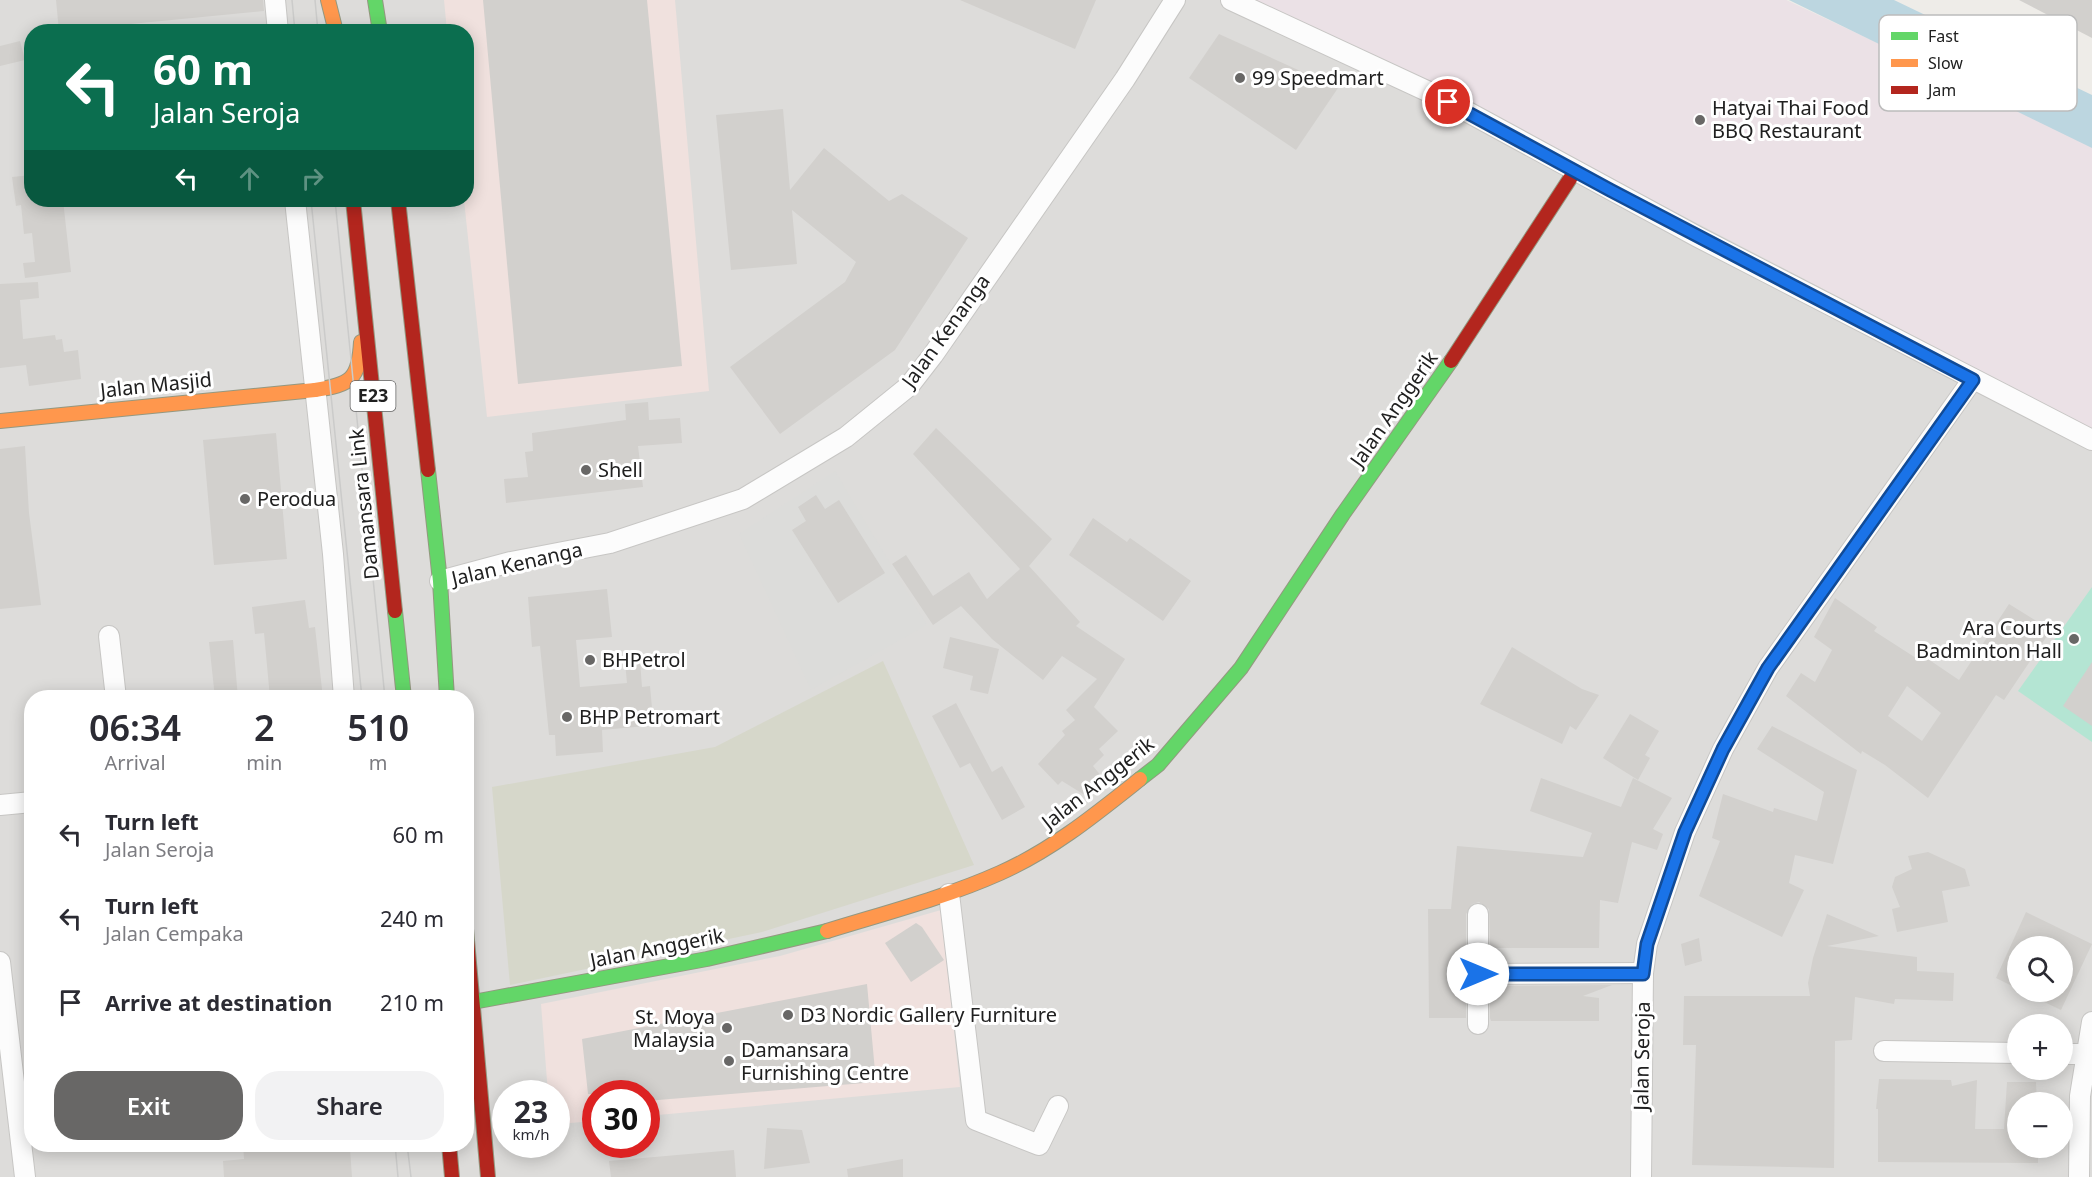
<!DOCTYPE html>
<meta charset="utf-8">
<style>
body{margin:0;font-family:"Noto Sans",sans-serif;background:#f2f2f3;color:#2b2b33;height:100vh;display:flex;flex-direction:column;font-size:22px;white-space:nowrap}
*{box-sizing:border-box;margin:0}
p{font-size:20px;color:#7c7c81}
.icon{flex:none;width:33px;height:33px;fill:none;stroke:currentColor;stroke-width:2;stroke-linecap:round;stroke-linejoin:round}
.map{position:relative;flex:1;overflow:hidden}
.details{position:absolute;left:24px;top:690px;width:450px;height:462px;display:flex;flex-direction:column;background:#fff;border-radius:24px;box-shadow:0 3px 15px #0003}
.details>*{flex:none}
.banner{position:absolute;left:24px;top:24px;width:450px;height:183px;border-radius:24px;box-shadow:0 3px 15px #0003;background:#0b6e4f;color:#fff;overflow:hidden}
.tools{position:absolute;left:2007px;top:936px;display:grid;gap:12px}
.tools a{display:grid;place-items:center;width:66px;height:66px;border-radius:50%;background:#fff;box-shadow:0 3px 15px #0003;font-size:30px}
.speed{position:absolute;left:492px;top:1080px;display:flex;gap:12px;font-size:30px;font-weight:700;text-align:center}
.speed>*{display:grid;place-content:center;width:78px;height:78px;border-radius:50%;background:#fff;box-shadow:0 3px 15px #0003;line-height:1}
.speed small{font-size:15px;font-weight:400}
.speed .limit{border:9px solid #d22;background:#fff;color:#111}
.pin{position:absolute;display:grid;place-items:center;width:51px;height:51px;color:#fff;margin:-26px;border:3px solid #fff;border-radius:50%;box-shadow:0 2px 6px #0007}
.me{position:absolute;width:66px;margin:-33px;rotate:90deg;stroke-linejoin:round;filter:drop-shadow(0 0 4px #0008)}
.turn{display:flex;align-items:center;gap:21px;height:126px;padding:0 30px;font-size:27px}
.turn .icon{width:78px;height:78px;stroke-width:2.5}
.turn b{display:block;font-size:42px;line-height:51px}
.lanes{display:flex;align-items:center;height:57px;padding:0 30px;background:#0003;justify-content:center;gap:30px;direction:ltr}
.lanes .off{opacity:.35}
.eta{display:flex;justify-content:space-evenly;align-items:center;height:102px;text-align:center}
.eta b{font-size:36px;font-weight:600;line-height:42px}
.primary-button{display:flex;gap:12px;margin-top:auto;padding:12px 30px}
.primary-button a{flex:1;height:69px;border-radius:24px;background:#686766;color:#fff;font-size:24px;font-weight:600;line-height:69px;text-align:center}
.primary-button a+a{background:#f2f2f3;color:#2b2b33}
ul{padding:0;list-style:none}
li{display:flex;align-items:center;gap:18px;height:84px;padding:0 30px}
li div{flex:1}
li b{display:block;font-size:22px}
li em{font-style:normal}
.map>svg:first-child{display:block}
</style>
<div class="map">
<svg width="2092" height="1177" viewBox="0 0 2092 1177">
<rect width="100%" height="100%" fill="#eeece8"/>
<path fill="#dddcda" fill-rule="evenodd" d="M 0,0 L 1785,0 L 2092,148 L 2092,1177 L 0,1177 ZM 32,32 L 466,32 L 466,200 L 32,200 ZM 32,698 L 466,698 L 466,1144 L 32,1144 ZM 2018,946 L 2062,946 L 2062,992 L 2018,992 ZM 2018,1024 L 2062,1024 L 2062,1070 L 2018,1070 ZM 506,1094 L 556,1094 L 556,1144 L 506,1144 ZM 596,1094 L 646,1094 L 646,1144 L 596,1144 ZM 2018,1102 L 2062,1102 L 2062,1148 L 2018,1148 Z"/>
<g fill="#f0e1de">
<path d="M 444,0 L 675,0 L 709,391 L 487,417 L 464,200 L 466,200 L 466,32 L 447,31 Z"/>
<path d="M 941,910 L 960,1087 L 647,1116 L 646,1094 L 596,1094 L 595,1121 L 557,1124 L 556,1094 L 548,1093 L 541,1004 L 780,956 Z"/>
</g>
<path fill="#ebe1e6" d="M 1249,0 L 1786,0 L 2092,143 L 2092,429 L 1434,86 Z"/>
<path fill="#dcdcda" d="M 835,471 L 927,625 L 811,690 L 739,534 Z"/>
<path fill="#d6d7ca" d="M 883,661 L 974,865 L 762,932 L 510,985 L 492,787 L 715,747 Z"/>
<path fill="#b4e5d3" d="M 2092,587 L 2092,742 L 2018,691 Z"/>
<path fill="#bcd6e0" d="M 1789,0 L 1894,0 L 2092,95 L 2092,148 Z"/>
<g fill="#d2d0cd" fill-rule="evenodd">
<path d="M 56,0 L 263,0 L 264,11 L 59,31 Z"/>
<path d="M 483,0 L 647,0 L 682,366 L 518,384 Z"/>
<path d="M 960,0 L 1096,0 L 1075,49 Z"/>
<path d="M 2019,0 L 2092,0 L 2092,38 Z"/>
<path d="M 1219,34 L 1338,88 L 1296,150 L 1189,78 Z"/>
<path d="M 20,41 L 25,60 L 0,66 L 0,46 Z"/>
<path d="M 783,109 L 790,190 L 824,148 L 889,201 L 902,194 L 968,238 L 895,350 L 780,434 L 730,367 L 845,282 L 856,262 L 792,210 L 797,264 L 731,270 L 716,115 Z"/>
<path d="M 32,175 L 32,200 L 63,200 L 71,272 L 25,278 L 23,263 L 35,262 L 32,233 L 24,234 L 21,205 L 16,206 L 12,177 Z"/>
<path d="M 38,282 L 39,298 L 20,300 L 23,339 L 55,335 L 56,340 L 62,339 L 64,352 L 78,350 L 81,379 L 29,386 L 26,365 L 0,368 L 0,284 Z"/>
<path d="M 648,402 L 649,420 L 680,418 L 682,443 L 638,446 L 643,487 L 506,503 L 504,479 L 528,477 L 525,452 L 533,451 L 532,433 L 626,420 L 625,404 Z"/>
<path d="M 936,428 L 1052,539 L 1029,566 L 1080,622 L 1076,626 L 1125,659 L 1094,707 L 1118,731 L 1099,749 L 1104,755 L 1093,766 L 1102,777 L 1083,794 L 1062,781 L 1058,785 L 1038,764 L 1065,735 L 1062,731 L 1075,720 L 1066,710 L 1097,679 L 1062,656 L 1043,680 L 992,639 L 961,606 L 933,625 L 892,564 L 906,555 L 933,596 L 969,572 L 987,599 L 1020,569 L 913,454 Z"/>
<path d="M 276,433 L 287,559 L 214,565 L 203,440 Z"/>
<path d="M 25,446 L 29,513 L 41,605 L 0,609 L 0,449 Z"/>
<path d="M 816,495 L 825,509 L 839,500 L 885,573 L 838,603 L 792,530 L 806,521 L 798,507 Z"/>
<path d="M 1093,518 L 1127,542 L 1130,538 L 1191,581 L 1163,621 L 1069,555 Z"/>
<path d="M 607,589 L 612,637 L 576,640 L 580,687 L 627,683 L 625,662 L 640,661 L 642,687 L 650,686 L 653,719 L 646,720 L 646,726 L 602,730 L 603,752 L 556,756 L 555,735 L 549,735 L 540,646 L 532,647 L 528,597 Z"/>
<path d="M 1835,598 L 1877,627 L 1874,631 L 1916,658 L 1918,653 L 1925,657 L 1959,680 L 2009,604 L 2051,630 L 2004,700 L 1996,695 L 1928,798 L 1885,765 L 1862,751 L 1861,754 L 1786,696 L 1801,673 L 1815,682 L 1832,650 L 1814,637 ZM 1907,686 L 1941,713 L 1922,741 L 1888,716 Z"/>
<path d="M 305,600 L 309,628 L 315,627 L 323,698 L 270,698 L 264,633 L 255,634 L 252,607 Z"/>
<path d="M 950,637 L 999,649 L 988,694 L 970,690 L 973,676 L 943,668 Z"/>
<path d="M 233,640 L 238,698 L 215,698 L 209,642 Z"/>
<path d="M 1512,647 L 1582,689 L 1599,695 L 1576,730 L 1570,726 L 1562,744 L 1480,704 Z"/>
<path d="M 2092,662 L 2092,726 L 2063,706 Z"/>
<path d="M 956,703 L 992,772 L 1002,766 L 1025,807 L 1002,820 L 970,763 L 960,768 L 932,716 Z"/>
<path d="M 1630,714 L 1659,731 L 1645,755 L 1650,758 L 1638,780 L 1603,758 Z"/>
<path d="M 1772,726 L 1857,770 L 1833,864 L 1795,855 L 1789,883 L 1804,890 L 1782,937 L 1699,896 L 1720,841 L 1712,838 L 1723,794 L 1773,812 L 1774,808 L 1817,821 L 1824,792 L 1757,749 Z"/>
<path d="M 1541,778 L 1621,807 L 1633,778 L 1672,798 L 1653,829 L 1663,834 L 1657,850 L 1632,842 L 1618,903 L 1600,900 L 1599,948 L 1490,948 L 1489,909 L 1479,902 L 1472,904 L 1466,914 L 1466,1018 L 1429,1018 L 1428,909 L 1451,909 L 1457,846 L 1583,857 L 1592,833 L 1530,811 Z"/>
<path d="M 1928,852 L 1965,869 L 1970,886 L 1942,891 L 1948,922 L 1897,932 L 1892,909 L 1900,907 L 1892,887 L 1895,877 L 1912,869 L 1908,856 Z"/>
<path d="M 2026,912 L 2092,944 L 2061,1010 L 2023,992 L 2062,992 L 2062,946 L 2018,946 L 2018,989 L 1996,978 Z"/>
<path d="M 1827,914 L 1879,936 L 1827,946 L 1917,957 L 1917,971 L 1954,973 L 1953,1001 L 1895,999 L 1894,1004 L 1855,997 L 1852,1040 L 1835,1041 L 1834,1168 L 1692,1165 L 1696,1045 L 1683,1045 L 1684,996 L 1810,996 L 1808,983 L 1813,958 Z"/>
<path d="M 916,923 L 922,927 L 944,960 L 911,982 L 885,943 Z"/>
<path d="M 1699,938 L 1702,961 L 1685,966 L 1681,944 Z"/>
<path d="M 867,984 L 876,1082 L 646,1101 L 646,1094 L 588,1094 L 582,1039 Z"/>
<path d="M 1612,985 L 1583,996 L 1599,998 L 1599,1021 L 1491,1021 L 1490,1018 L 1490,986 Z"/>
<path d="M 1879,1079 L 1951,1080 L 1952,1086 L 1977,1080 L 1975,1129 L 2004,1129 L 2007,1082 L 2036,1082 L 2037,1102 L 2018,1102 L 2018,1148 L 2038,1148 L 2038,1163 L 1878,1162 L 1878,1109 L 1876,1109 Z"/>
<path d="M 767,1128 L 802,1130 L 810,1163 L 764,1169 Z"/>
<path d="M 243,1144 L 336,1144 L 336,1151 L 350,1149 L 352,1177 L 224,1177 L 223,1161 L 244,1159 Z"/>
<path d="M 734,1150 L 736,1177 L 611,1177 L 609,1161 Z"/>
<path d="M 903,1159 L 903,1177 L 848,1177 L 847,1169 Z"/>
</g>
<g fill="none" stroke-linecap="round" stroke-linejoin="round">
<g stroke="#c7c6c4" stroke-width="22">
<g id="street">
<path d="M 275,0 L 278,32"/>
<path d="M 1231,0 L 1442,98 L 1698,237 L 2092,440"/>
<path d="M 295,200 L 333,554 L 344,698"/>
<path d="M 440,581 L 511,562 L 610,543 L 743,499 L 846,437 L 909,386 L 933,355 L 1125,79 L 1175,0"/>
<path d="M 109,636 L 116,698"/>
<path d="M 0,805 L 32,802"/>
<path d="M 949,894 L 976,1120 L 1039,1145 L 1058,1106"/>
<path d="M 1478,914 L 1478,1024"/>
<path d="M 0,962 L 25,1177"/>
<path d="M 1478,974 L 1643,973"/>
<path d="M 1884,1051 L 2018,1053"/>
<path d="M 2062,1054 L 2085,1054"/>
<path d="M 1641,1177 L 1643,973 L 1647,944 L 1685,832 L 1723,749 L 1768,668 L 1973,379"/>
<path d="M 2079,1177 L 2080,1096 L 2092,1022"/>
</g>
</g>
<g stroke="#949880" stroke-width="16">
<g id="fast">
<path d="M 375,0 L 380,32"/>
<path d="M 428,470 L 440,581 L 447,698"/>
<path d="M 395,611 L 404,698"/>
<path d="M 1140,779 L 1158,765 L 1241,668 L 1343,514 L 1451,361"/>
<path d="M 473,1002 L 707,959 L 827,931"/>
</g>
</g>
<g stroke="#949880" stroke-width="16">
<g id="slow">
<path d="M 328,0 L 336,32"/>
<path d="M 315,390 C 351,385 359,379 361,342"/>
<path d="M 0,421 L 315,390"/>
<path d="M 827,931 C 885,913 944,898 1000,873 C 1052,850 1096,814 1140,779"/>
</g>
</g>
<g stroke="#949880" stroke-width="16">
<g id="jam">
<path d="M 353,200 L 395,611"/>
<path d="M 398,200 L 428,470"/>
<path d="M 1451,361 L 1575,171"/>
<path d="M 466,929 L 488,1177"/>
<path d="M 449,1144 L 452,1177"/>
</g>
</g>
<use href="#street" stroke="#fcfcfc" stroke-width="20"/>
<use href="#fast" stroke="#63d668" stroke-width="14"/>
<use href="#slow" stroke="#ff974d" stroke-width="14"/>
<use href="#jam" stroke="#b3261e" stroke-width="14"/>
<g stroke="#cbcbca" stroke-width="1.5">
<path d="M 292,0 L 295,32"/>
<path d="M 315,0 L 318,32"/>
<path d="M 311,200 L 362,698"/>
<path d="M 335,200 L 385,698"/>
<path d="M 395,1144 L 398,1177"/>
<path d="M 407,1144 L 411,1177"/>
</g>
</g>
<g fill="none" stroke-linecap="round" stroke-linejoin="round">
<g stroke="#114b97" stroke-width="15">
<path id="route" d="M 1448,102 L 1610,190 L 1973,380 L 1768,668 L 1723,749 L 1685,832 L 1647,944 L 1643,974 L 1478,974"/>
</g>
<use href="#route" stroke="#1a73e8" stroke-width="10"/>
</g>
<g fill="#686766" stroke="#fff" stroke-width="2">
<circle cx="1240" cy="78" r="6"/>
<circle cx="1700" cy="120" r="6"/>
<circle cx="586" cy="470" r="6"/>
<circle cx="245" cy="499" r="6"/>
<circle cx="2074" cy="639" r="6"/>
<circle cx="590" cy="660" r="6"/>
<circle cx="567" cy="717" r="6"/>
<circle cx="788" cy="1015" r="6"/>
<circle cx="727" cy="1028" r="6"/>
<circle cx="729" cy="1061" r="6"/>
</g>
<g text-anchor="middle" stroke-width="6" stroke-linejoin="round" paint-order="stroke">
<rect fill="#fff" stroke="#636363" stroke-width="1.5" x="350.5" y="381" width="45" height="30" rx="4.5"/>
<g font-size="18" font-weight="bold" fill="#202020">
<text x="373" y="402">E23</text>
</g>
<g font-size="20" fill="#202020" stroke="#fff" text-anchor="start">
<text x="1252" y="85">99 Speedmart</text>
<text x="1712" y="115">Hatyai Thai Food<tspan x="1712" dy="23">BBQ Restaurant</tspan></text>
<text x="598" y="477">Shell</text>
<text x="257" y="506">Perodua</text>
<text x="2062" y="635" text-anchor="end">Ara Courts<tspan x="2062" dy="23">Badminton Hall</tspan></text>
<text x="602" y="667">BHPetrol</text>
<text x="579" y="724">BHP Petromart</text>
<text x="800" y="1022">D3 Nordic Gallery Furniture</text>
<text x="715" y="1024" text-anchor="end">St. Moya<tspan x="715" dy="23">Malaysia</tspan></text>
<text x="741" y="1057">Damansara<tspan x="741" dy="23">Furnishing Centre</tspan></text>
</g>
<g font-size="20" fill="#202020" stroke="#fff">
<text transform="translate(946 331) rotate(-54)" y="7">Jalan Kenanga</text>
<text transform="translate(156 385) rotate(-6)" y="7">Jalan Masjid</text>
<text transform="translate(1394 409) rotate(-55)" y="7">Jalan Anggerik</text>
<text transform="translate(364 504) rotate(-96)" y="7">Damansara Link</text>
<text transform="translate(517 564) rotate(-13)" y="7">Jalan Kenanga</text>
<text transform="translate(1098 783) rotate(-38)" y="7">Jalan Anggerik</text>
<text transform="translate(657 948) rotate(-11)" y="7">Jalan Anggerik</text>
<text transform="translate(1642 1056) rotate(-89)" y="7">Jalan Seroja</text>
</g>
</g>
<rect x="1879" y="15" width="198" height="96" rx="9" fill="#fff" stroke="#bcbcbc" stroke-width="1.5"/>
<rect x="1891" y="32" width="27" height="8" fill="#63d668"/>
<rect x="1891" y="59" width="27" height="8" fill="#ff974d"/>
<rect x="1891" y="86" width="27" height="8" fill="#b3261e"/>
<g font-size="16" fill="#202020">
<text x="1928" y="42">Fast</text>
<text x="1928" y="69">Slow</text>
<text x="1928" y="96">Jam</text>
</g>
</svg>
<div class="tools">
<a><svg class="icon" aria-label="search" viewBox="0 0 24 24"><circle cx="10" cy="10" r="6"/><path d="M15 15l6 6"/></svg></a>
<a>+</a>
<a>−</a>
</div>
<div class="speed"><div>23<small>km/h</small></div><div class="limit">30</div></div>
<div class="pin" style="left:1448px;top:102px;background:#d93025"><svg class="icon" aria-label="arrive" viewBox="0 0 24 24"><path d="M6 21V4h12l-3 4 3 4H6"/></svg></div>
<svg class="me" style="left:1478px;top:974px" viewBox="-20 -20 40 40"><circle r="19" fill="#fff"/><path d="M0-13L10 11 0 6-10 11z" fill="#1a73e8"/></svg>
<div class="banner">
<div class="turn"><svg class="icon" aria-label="left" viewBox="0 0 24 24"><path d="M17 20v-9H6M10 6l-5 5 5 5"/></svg><div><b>60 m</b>Jalan Seroja</div></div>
<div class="lanes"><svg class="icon" aria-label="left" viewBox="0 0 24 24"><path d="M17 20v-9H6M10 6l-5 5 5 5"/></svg><svg class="icon off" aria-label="ahead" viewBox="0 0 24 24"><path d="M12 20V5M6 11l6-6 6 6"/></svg><svg class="icon off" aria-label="right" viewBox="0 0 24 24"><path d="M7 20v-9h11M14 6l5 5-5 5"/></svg></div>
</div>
<section class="details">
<div class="eta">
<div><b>06:34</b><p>Arrival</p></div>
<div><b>2</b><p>min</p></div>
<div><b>510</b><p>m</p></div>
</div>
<ul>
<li><svg class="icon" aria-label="left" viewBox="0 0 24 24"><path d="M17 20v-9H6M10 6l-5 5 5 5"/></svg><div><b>Turn left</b><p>Jalan Seroja</p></div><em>60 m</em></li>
<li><svg class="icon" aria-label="left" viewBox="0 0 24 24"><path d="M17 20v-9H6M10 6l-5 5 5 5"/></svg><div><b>Turn left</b><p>Jalan Cempaka</p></div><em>240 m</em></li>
<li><svg class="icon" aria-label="arrive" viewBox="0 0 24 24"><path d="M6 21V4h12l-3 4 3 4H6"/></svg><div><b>Arrive at destination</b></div><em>210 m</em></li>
</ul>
<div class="primary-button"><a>Exit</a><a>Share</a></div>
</section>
</div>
